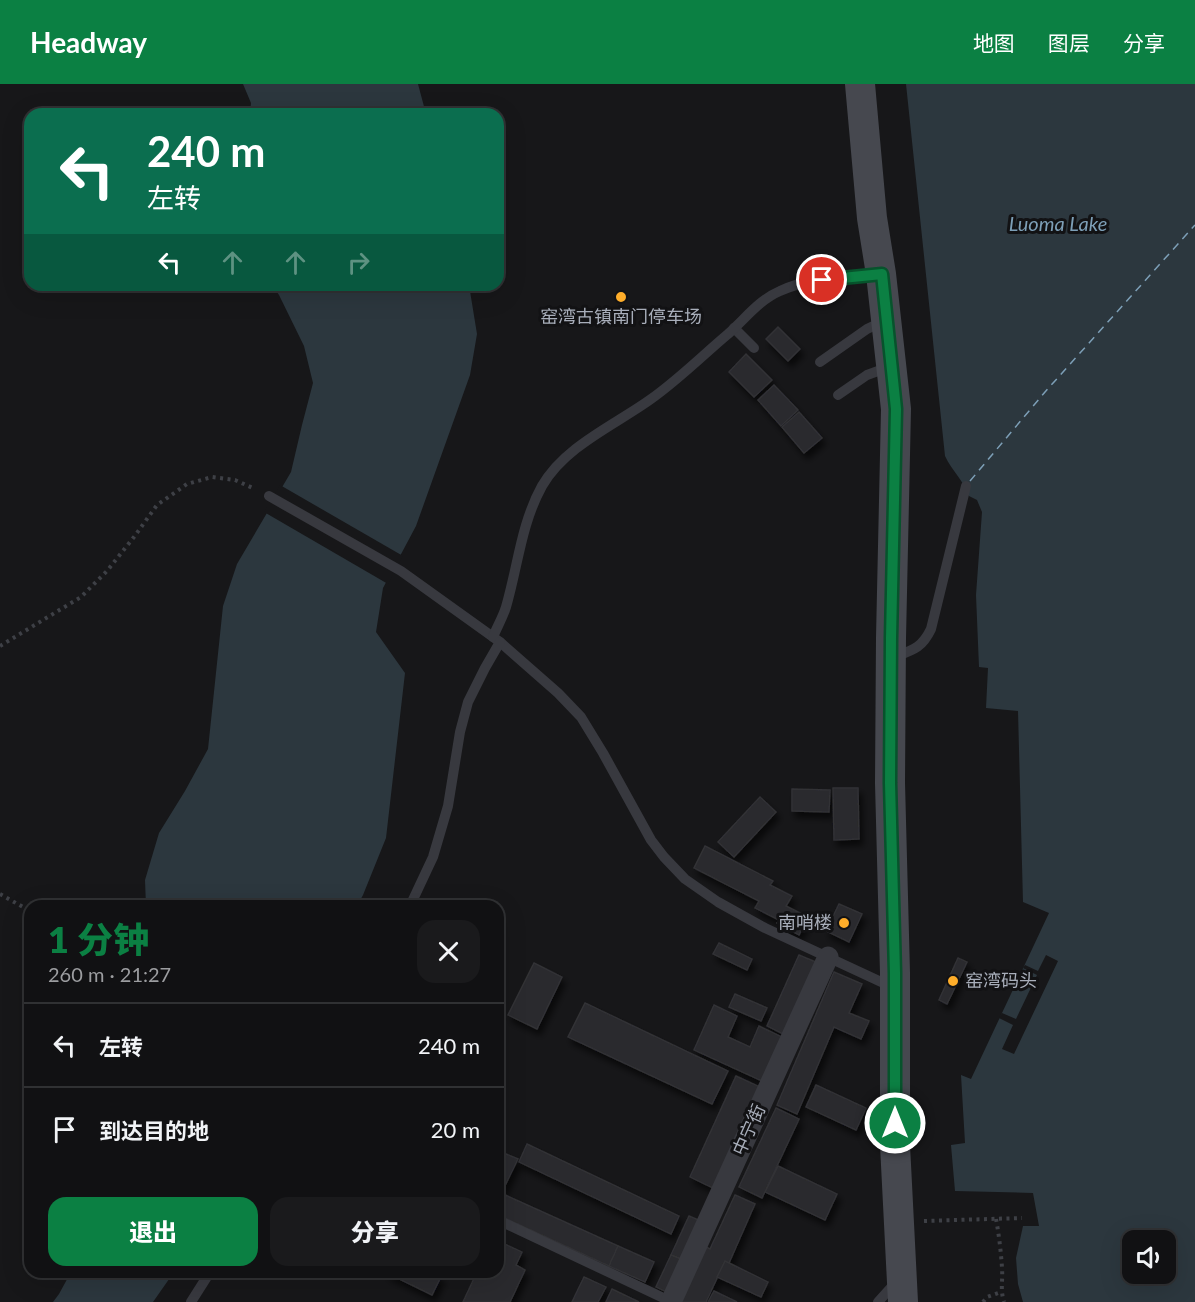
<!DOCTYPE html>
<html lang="zh">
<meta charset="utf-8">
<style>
body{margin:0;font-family:Lato,"Noto Sans SC",sans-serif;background:#1a1a1c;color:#f1f3f6;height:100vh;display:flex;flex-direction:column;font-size:22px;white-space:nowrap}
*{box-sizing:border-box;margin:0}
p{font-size:20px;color:#9c9da0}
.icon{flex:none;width:33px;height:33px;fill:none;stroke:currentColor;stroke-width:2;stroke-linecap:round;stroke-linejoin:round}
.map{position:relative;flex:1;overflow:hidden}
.side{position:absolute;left:24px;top:816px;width:480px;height:378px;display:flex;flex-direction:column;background:#111113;border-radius:18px;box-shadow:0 6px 24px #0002,0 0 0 2px #303133}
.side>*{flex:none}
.banner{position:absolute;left:24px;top:24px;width:480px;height:183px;border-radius:18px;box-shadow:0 6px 24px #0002,0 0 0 2px #303133;background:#0b6e4f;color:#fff;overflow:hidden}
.fabs{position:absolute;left:1122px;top:1146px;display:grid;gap:12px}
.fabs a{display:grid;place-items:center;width:54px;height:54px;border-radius:12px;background:#111113;box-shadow:0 6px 24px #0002,0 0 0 2px #303133;font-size:30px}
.pin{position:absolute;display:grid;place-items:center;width:51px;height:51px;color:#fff;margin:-26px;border:3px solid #fff;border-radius:50%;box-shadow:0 2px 6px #0007}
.me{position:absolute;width:66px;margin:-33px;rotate:0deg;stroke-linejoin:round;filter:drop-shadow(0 0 4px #0008)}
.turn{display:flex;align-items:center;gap:21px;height:126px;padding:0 24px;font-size:27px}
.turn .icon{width:78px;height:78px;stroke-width:2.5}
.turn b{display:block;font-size:42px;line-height:51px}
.lanes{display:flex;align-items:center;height:57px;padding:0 24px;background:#0003;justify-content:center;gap:30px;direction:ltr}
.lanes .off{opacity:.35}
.round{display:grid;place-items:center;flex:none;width:63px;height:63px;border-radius:18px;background:#1a1a1c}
.summary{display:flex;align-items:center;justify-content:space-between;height:102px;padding:0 24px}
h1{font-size:36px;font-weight:800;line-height:45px;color:#0b8043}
.primary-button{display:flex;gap:12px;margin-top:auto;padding:12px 24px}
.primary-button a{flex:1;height:69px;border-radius:18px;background:#0b8043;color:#fff;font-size:24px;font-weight:800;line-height:69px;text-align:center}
.primary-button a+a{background:#1a1a1c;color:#f1f3f6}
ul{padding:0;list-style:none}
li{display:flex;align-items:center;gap:18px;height:84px;padding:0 24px;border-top:2px solid #303133}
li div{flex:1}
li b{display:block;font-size:22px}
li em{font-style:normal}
header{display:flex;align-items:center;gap:36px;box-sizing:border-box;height:84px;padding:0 30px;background:#0b8043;color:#fff}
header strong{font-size:28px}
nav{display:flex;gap:33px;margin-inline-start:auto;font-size:21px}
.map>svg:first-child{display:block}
</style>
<header>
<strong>Headway</strong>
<nav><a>地图</a><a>图层</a><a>分享</a></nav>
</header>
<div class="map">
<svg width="1195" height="1218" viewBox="0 0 1195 1218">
<defs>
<filter id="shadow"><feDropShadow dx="3.5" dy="6" stdDeviation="3" flood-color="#0009"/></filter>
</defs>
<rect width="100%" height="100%" fill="#171719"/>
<g fill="#2c373e" fill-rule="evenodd">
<path d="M 243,0 L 418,0 L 426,30 L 250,30 L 251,19 Z"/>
<path d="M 906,0 L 1195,0 L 1195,1218 L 1023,1218 L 1018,1200 L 1016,1174 L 1023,1142 L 1039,1142 L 1033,1109 L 955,1107 L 951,1061 L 965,1059 L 961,991 L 971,995 L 1049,829 L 1023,818 L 1018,627 L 986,624 L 988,584 L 979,583 L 976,511 L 982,428 L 977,416 L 969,412 C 964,397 952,387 945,372 ZM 1132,1156 L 1166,1156 L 1166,1190 L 1132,1190 Z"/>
<path d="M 272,201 L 469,201 L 477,250 L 470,291 L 416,442 L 383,504 L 376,548 L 405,589 L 386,754 L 363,811 L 357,822 L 146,822 L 145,796 L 159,749 L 185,707 L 208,665 L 223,522 L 237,480 L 291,388 L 302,341 L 313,299 L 304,262 L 279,211 Z"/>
<path d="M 71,1188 L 174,1188 L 153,1218 L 53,1218 L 59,1210 Z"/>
</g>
<g fill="#171719">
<path d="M 280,401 L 403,472 L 388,500 L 264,428 Z"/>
<path d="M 1046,871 L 1058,877 L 1014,970 L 1002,965 L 1013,941 L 999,934 L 1002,929 L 1016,935 L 1037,891 L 1023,884 L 1025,881 L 1038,887 Z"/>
</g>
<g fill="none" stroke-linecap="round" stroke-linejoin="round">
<path stroke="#7d9fb7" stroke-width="1.5" stroke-dasharray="8 6" stroke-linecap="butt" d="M 970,397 L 1045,308 L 1195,141"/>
</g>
<g fill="#2a2a2d" stroke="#313135" stroke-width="1.5" filter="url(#shadow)">
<path d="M 778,243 L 800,265 L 788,277 L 766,255 Z"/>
<path d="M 746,270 L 772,296 L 754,313 L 729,288 Z"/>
<path d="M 774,301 L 798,326 L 781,342 L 758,316 Z"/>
<path d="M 799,328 L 822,354 L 804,369 L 782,343 Z"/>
<path d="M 833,704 L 858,704 L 859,755 L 834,756 Z"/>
<path d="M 792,705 L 830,706 L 829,728 L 792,727 Z"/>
<path d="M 760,713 L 776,728 L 734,773 L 718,758 Z"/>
<path d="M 705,762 L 773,797 L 770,801 L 792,812 L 786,822 L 808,833 L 799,851 L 777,839 L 779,836 L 755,824 L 759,817 L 694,784 Z"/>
<path d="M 839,820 L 862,830 L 849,858 L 826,847 Z"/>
<path d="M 719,859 L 752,875 L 747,886 L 713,870 Z"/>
<path d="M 799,871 L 818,879 L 785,951 L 767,942 Z"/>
<path d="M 958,874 L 967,878 L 947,920 L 939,916 Z"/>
<path d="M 534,879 L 562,893 L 537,945 L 508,931 Z"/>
<path d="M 834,888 L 862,900 L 849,929 L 869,937 L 861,955 L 834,943 L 797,1030 L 777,1021 Z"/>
<path d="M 735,910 L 767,924 L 761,937 L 729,923 Z"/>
<path d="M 585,919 L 728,987 L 712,1020 L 568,953 Z"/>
<path d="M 714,921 L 737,932 L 728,953 L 750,963 L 759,942 L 782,953 L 762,997 L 694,966 Z"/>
<path d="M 736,992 L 760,1003 L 715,1105 L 690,1093 Z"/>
<path d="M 816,1001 L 866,1024 L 856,1046 L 806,1023 Z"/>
<path d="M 776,1024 L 799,1035 L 762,1114 L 739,1103 Z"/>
<path d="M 527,1060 L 679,1132 L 671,1150 L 519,1078 Z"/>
<path d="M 506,1070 L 518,1075 L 498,1116 L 498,1087 Z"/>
<path d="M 778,1082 L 837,1110 L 825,1136 L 765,1108 Z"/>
<path d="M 505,1111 L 618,1162 L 609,1182 L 498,1131 L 498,1125 Z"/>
<path d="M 735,1111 L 755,1120 L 729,1179 L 725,1177 L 706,1218 L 681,1218 L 706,1163 L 710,1165 Z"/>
<path d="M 689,1132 L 703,1138 L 686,1177 L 671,1171 Z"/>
<path d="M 498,1157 L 522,1168 L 516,1181 L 525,1186 L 510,1218 L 463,1218 L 477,1188 L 498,1188 Z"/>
<path d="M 618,1162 L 654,1178 L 645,1198 L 609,1182 Z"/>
<path d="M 671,1171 L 686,1177 L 671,1210 L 656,1203 Z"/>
<path d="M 725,1177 L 768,1198 L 761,1213 L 717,1193 Z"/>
<path d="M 385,1188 L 429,1188 L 441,1193 L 432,1211 Z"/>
<path d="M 584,1193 L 606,1203 L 598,1218 L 572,1218 Z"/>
<path d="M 612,1205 L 639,1218 L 606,1218 Z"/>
<path d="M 714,1207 L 737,1218 L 708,1218 Z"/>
</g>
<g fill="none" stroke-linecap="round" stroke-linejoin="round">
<g stroke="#3e4046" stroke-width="4" stroke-dasharray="3 4.5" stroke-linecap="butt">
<path d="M 0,562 L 81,513 L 107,487 L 134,453 L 157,421 L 187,400 L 212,393 L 235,396 L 255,405"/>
<path d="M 0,810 L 30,827"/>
<path d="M 996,1135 C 999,1151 1001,1168 1002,1184 C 1003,1197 1000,1205 1004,1218"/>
<path d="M 924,1137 L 1022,1134"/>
<path d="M 983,1218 L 987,1213 L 1001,1208"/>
</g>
<g stroke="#38393f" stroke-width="10">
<path d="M 734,244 L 754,264"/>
<path d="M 820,278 L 867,245 L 884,237"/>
<path d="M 838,311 L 867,291 L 889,283"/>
<path d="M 269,412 L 401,487 L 500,558 L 558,609 L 581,633 L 603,669 L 651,756 L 664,773 L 685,795 L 718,818 L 765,844 L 892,903"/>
<path d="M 493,553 C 497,543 503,533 506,523 C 518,482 521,440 542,402 C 565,362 615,341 651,315 C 678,296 703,271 728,250 C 745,235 759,216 780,207 C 810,193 846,193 878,190"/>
<path d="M 894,573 C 913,566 922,564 931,545 L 966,402"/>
<path d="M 410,822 L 433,773 L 448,722 L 460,648 L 468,618 L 485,584 L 500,558"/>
<path d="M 498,1136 L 672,1218"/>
<path d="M 191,1218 L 210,1188"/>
<path d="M 878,1218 L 896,1198"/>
</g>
<path stroke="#38393f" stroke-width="21" d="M 671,1218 L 828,873"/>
<path stroke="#46484f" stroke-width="30" d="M 860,0 L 872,134 L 881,190 L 896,325 L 891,554 L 890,699 L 895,889 L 895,1061 L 903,1218"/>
</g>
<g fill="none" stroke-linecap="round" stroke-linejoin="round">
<g stroke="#07532c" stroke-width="15">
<path id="route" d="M 822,196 L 882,190 L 896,325 L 891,554 L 890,699 L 895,889 L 895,1039"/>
</g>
<use href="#route" stroke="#0b8043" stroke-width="10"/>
</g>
<g fill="#fead2a" stroke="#121214" stroke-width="2">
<circle cx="621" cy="213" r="6"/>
<circle cx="844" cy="839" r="6"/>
<circle cx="953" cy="897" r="6"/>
</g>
<g text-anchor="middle" stroke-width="6" stroke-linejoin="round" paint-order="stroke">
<g font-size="18" fill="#a8aeba" stroke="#121214">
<text x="621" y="239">窑湾古镇南门停车场</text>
<text x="832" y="845" text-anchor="end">南哨楼</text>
<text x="965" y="903" text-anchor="start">窑湾码头</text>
</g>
<g font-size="18" fill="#a8aeba" stroke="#121214">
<text transform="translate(749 1046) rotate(-66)" y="6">中宁街</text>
</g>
<g font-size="20" font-style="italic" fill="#7d9fb7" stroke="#121214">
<text x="1058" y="147">Luoma Lake</text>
</g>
</g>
</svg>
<div class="fabs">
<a><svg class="icon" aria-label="sound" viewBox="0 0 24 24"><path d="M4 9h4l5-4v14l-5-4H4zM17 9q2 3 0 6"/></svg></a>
</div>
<div class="pin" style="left:822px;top:196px;background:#d93025"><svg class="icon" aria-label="arrive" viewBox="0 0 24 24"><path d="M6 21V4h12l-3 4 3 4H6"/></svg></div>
<svg class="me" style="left:895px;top:1039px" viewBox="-20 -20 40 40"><circle r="17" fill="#0b8043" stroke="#fff" stroke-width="3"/><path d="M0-11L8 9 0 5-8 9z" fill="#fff"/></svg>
<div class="banner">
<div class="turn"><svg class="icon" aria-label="left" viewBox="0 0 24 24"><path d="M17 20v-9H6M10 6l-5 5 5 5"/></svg><div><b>240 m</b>左转</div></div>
<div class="lanes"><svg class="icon" aria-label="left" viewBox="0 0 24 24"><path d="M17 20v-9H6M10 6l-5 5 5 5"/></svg><svg class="icon off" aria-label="ahead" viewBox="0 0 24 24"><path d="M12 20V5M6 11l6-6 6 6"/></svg><svg class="icon off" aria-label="ahead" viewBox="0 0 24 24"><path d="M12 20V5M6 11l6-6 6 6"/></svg><svg class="icon off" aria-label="right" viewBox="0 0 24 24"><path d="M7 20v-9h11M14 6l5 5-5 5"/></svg></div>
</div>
<section class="side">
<div class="summary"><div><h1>1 分钟</h1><p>260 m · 21:27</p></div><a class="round"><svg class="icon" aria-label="close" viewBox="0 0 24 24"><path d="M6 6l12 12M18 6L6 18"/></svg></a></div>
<ul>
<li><svg class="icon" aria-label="left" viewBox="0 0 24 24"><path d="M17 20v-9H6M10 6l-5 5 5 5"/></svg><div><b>左转</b></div><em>240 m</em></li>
<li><svg class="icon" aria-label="arrive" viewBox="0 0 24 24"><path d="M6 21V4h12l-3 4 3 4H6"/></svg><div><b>到达目的地</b></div><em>20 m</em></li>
</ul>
<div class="primary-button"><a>退出</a><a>分享</a></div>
</section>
</div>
